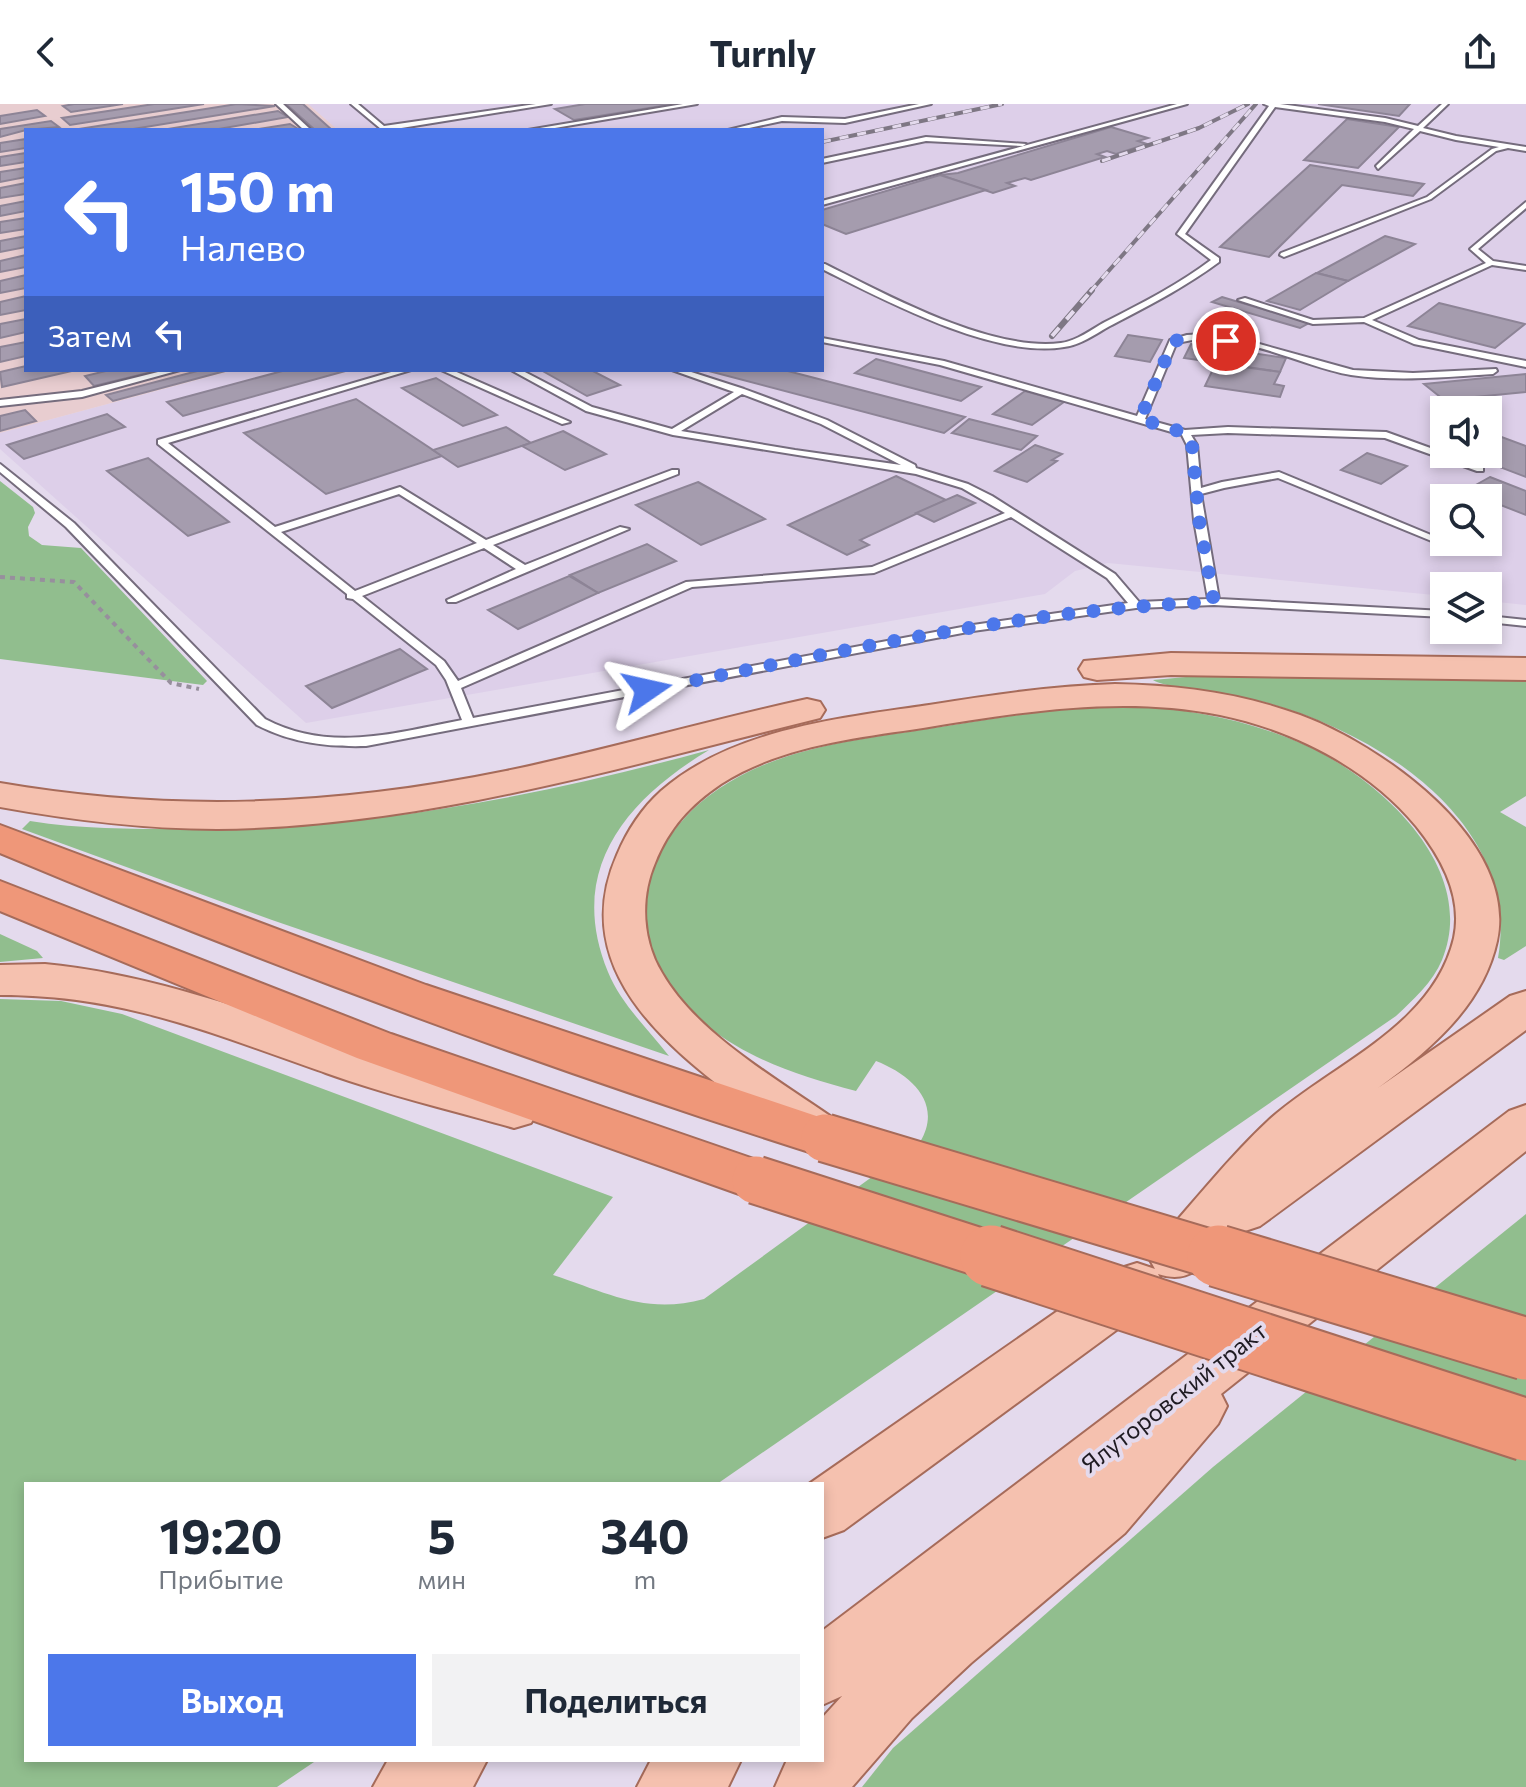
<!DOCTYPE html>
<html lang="ru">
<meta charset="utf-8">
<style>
body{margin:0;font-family:Commissioner,sans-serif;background:#f2f2f3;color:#1f2937;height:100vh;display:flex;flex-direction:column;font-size:30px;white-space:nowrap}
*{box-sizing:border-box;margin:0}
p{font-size:26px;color:#747a83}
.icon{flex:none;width:44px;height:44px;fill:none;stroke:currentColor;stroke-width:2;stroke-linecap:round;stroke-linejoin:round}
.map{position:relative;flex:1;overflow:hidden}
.side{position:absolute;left:24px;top:1378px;width:800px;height:280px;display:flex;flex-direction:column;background:#fff;border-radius:0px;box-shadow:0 4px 12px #0003}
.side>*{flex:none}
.hud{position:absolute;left:24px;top:24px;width:800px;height:244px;border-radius:0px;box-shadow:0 4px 12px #0003;background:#4c77ea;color:#fff;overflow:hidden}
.buttons{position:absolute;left:1430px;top:292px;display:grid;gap:16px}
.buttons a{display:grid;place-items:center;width:72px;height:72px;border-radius:0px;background:#fff;box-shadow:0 4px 12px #0003;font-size:40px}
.pin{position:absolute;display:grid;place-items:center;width:68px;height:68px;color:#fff;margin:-34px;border:4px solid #fff;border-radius:50%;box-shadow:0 2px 8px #0007}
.me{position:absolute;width:88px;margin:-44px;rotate:79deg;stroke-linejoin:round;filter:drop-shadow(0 0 6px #0008)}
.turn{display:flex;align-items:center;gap:28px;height:168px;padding:0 24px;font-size:36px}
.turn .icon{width:104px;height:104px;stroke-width:2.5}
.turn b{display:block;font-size:56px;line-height:68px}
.then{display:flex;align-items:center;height:76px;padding:0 24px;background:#0003;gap:16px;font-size:30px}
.eta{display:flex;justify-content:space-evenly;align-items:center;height:136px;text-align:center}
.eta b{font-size:48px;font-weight:700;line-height:56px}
.primary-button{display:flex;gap:16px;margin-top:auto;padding:16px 24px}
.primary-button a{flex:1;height:92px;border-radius:0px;background:#4c77ea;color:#fff;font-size:32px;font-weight:700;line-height:92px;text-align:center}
.primary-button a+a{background:#f2f2f3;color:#1f2937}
header{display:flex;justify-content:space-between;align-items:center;height:104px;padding:0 24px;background:#fff;font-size:36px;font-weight:700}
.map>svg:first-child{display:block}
</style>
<header><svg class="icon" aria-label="back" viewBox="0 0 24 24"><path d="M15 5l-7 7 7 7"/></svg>Turnly<svg class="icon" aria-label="share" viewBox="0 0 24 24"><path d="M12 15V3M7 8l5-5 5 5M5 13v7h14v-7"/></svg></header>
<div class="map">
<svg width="1526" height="1683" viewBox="0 0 1526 1683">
<rect width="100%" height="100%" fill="#e4daed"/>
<path fill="#ddcfe9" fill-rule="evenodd" d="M 308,0 L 1526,0 L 1526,501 L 1488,497 L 1488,482 L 1444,482 L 1444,492 L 1108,459 L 1075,467 L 1045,490 L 306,619 L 0,345 L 0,329 L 234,266 L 822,266 L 822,26 L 338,26 ZM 1444,306 L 1488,306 L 1488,350 L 1444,350 ZM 1444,394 L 1488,394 L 1488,438 L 1444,438 Z"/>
<path fill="#e8cdd0" d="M 0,0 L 308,0 L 338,26 L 26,26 L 26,266 L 234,266 L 0,329 Z"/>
<g fill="#91be8e">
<path d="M 0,377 L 33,403 L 35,409 L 28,423 L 29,432 L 42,441 L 81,444 L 207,577 L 203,581 L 0,555 Z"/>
<path d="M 1197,572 L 1526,577 L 1526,692 L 1500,708 L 1526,723 L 1526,842 L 1504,856 L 1498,854 C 1522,718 1375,626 1260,597 C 1239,592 1164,584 1153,576 Z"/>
<path d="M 1131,602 C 1190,605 1248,616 1303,640 C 1377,673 1480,763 1442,856 C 1433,878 1413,896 1396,912 L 717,1380 L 26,1380 L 26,1656 L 317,1656 L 277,1683 L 0,1683 L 0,895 L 61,897 L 122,910 L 613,1093 L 553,1171 C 608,1189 646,1211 704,1195 L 920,1038 C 943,1000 912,971 876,957 L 856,987 C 802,973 752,957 707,922 C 609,844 635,727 740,672 C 799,641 868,634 933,624 C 999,614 1064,602 1131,602 Z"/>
<path d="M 709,646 C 626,696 566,766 608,868 C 621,900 648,925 669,952 L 272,816 L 22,725 L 30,717 C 80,725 130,725 181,725 C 364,726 533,694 709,646 Z"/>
<path d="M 0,830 L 37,847 L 43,854 L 0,858 Z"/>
<path d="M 1526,1110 L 1526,1683 L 862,1683 L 893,1644 L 1213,1363 Z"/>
</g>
<g fill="#a59cae" stroke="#8d8496" stroke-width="2">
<path d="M 74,0 L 123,0 L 71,8 L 63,2 Z"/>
<path d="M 154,0 L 204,0 L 70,21 L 62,14 Z"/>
<path d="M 237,0 L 275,2 L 127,26 L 79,25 Z"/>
<path d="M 286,0 L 303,0 L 332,26 L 315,26 Z"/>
<path d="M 585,0 L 674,0 L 574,16 L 555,5 Z"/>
<path d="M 1318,0 L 1410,0 L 1399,12 Z"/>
<path d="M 37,6 L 45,12 L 0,20 L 0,12 Z"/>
<path d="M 278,7 L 288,13 L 213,26 L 162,26 Z"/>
<path d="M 1347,15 L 1399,23 L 1358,64 L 1304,56 Z"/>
<path d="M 51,17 L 59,23 L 26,26 L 0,33 L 0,25 Z"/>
<path d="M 290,20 L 300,26 L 252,26 Z"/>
<path d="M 1111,23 L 1148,34 L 1138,37 L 1147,40 L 1116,50 L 1107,47 L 1097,50 L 1105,53 L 1031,76 L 1025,74 L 1007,79 L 1015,82 L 993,89 L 940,71 L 958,69 Z"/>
<path d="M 26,35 L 26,44 L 0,48 L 0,39 Z"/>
<path d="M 26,49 L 26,58 L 0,62 L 0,53 Z"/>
<path d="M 1310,61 L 1424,80 L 1413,92 L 1342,81 L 1269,153 L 1220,143 Z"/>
<path d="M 26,64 L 26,73 L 0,78 L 0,68 Z"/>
<path d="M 940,71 L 986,86 L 846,130 L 822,120 L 822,106 Z"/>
<path d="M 26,79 L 26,90 L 0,94 L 0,84 Z"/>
<path d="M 26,97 L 26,107 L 0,112 L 0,102 Z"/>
<path d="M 26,114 L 26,125 L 0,129 L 0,118 Z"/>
<path d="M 26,132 L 26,143 L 0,148 L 0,137 Z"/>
<path d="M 1385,132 L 1415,140 L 1348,177 L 1317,169 Z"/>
<path d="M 26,151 L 26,163 L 0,168 L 0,157 Z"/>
<path d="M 1316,169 L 1348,177 L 1300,206 L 1267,197 Z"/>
<path d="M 26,171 L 26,184 L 0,189 L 0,177 Z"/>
<path d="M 26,192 L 26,206 L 0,211 L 0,198 Z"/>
<path d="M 1222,193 L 1309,219 L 1300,224 L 1212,198 Z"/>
<path d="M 1439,199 L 1525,220 L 1495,244 L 1408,222 Z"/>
<path d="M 26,215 L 26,228 L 0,234 L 0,220 Z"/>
<path d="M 1128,231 L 1162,236 L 1150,258 L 1115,252 Z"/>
<path d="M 26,238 L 26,252 L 0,258 L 0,243 Z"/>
<path d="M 1191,240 L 1286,254 L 1280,268 L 1184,254 Z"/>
<path d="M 876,255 L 981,283 L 961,297 L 855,269 Z"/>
<path d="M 1216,259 L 1280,268 L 1274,280 L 1284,282 L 1280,293 L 1205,282 Z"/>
<path d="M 26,262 L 26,266 L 76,266 L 2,283 L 0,268 Z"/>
<path d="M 110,266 L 160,266 L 94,282 L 85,272 Z"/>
<path d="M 201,266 L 229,266 L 113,297 L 106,291 Z"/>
<path d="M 286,266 L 349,266 L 183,312 L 167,298 Z"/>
<path d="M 541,266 L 591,266 L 620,281 L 587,292 Z"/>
<path d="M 705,266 L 784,266 L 965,313 L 944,329 Z"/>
<path d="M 1526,270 L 1526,288 L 1444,296 L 1424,280 Z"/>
<path d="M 436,274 L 497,311 L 463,322 L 402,284 Z"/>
<path d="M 1025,287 L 1064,298 L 1032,321 L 993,310 Z"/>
<path d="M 356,295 L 442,352 L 326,390 L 244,329 Z"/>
<path d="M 25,306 L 36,317 L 0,327 L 0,312 Z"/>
<path d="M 107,310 L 125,323 L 24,355 L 7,341 Z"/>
<path d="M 969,315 L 1037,332 L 1021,346 L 952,329 Z"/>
<path d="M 506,323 L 531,339 L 458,363 L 433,346 Z"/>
<path d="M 563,327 L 606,350 L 565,366 L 522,342 Z"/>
<path d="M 1488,328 L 1526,342 L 1526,373 L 1466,350 L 1488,350 Z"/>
<path d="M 1035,341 L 1062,350 L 1052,356 L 1057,357 L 1027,378 L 995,367 Z"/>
<path d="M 1367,349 L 1407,362 L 1381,380 L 1341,366 Z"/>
<path d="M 148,354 L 229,418 L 188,432 L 107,367 Z"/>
<path d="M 896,372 L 946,396 L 860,436 L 869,441 L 847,451 L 788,421 Z"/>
<path d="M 1490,373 L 1526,387 L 1526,411 L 1465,387 Z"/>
<path d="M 698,378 L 765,415 L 701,441 L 636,401 Z"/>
<path d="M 957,391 L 975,399 L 934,418 L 916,409 Z"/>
<path d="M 647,440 L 676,457 L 598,489 L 570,471 Z"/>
<path d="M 569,472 L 598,489 L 518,525 L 488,506 Z"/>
<path d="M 400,545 L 427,565 L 332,604 L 306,582 Z"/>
</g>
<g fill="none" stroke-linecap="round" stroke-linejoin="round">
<g stroke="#756c7d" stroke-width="4">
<g id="lane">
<path d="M 276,0 L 283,0 L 311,26 L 304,26 Z"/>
<path d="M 351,0 L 358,0 L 384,22 L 536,0 L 551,0 L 389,26 L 381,25 Z"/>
<path d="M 683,0 L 697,0 L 543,26 L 528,26 Z"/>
<path d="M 919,0 L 931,0 L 845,19 L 782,17 L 740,26 L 728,26 L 782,13 L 845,15 Z"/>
<path d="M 1177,0 L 1187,0 L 822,101 L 822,97 Z"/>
<path d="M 1264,0 L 1280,0 L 1385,14 L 1418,22 L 1442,0 L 1448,0 L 1423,24 L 1456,32 L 1526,43 L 1526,47 L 1508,44 L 1496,47 L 1431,95 L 1284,153 L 1280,151 L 1281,149 L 1427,93 L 1492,45 L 1499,43 L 1456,36 L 1420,27 L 1378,65 L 1376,62 L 1414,25 L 1385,18 L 1275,3 L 1185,130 L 1219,154 L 1219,158 C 1184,184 1146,203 1108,223 C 1094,231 1080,241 1064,243 C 994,255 884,196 822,165 L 822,160 L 825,160 C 887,191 991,248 1061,239 C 1077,237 1092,225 1105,218 C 1142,199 1178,181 1211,156 L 1177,130 L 1269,2 Z"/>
<path d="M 926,33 L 1026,40 L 1023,42 L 926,37 L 822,59 L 822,55 Z"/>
<path d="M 1526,98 L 1526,104 L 1478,145 L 1493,157 L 1526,162 L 1526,166 L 1492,161 L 1372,216 L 1419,236 L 1526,257 L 1526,263 L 1414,240 L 1364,218 L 1313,220 L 1238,196 L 1245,194 L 1313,216 L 1364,214 L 1486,159 L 1470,145 Z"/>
<path d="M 1206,230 L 1252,238 L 1353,266 L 1413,269 L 1496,265 L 1497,267 L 1493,270 C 1446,273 1398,278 1351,271 C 1298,262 1229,221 1176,240 L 1145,315 L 1185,326 L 1228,323 L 1386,328 L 1483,363 L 1483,367 L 1477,367 L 1385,334 L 1228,329 L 1191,331 L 1197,341 L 1201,384 L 1222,378 L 1279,368 L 1443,436 L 1434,438 L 1278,374 L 1224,384 L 1201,390 L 1219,495 L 1444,507 L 1444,513 L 1214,501 L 1136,504 L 973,527 L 366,642 C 327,643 292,639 257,621 L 66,423 L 0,368 L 0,360 L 74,419 L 265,615 C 329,649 395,629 462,616 L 446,576 L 436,561 L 353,495 L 347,494 L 347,490 L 158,340 L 158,336 L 398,266 L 411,266 L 168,339 L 275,423 L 400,383 L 486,436 L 672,366 L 678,366 L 678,370 L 493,441 L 525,461 L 620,423 L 629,425 L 456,498 L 448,498 L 447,496 L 516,465 L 484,444 L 362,492 L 444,557 L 458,577 L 686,478 L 872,463 L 1005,409 L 962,384 L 916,370 L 673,331 L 586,307 L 511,266 L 521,266 L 592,303 L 672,325 L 734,288 L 672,266 L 685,266 L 744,285 L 827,316 L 915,361 L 916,364 L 968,380 L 992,392 L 1115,470 L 1139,498 L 1208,495 L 1194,416 L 1187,341 L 1182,331 L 940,261 L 822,238 L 822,234 L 944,257 L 1137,312 L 1170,236 L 1187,231 ZM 742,290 L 821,320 L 901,361 L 795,346 L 681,327 ZM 399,390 L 477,439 L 355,487 L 281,428 ZM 1011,413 L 1107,474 L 1128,499 L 973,521 L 473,614 L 461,584 L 692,483 L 874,469 Z"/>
<path d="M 166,266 L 180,266 L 82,293 L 0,302 L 0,296 L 82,287 Z"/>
<path d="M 441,266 L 452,266 L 570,318 L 562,320 Z"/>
<path d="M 1488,512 L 1526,516 L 1526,522 L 1488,518 Z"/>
</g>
</g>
<g stroke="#a66b5a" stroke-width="4">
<g id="primary">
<path d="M 1171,549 L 1526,554 L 1526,576 L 1171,571 L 1097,576 L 1084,573 L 1079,565 L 1084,557 Z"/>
<path d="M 1115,580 C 1178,581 1240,589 1300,611 C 1379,640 1519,736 1497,837 C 1483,902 1429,947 1378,984 L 1510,892 L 1526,887 L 1526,926 L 1260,1122 L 1242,1128 L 1233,1124 C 1210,1151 1197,1183 1158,1170 L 1164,1181 L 1156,1197 L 844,1426 L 822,1434 L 822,1380 L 809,1380 L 1118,1165 L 1137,1159 L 1155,1165 L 1149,1154 L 1157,1139 C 1194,1098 1229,1053 1270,1015 C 1332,960 1433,923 1454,834 C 1463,792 1441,753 1416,722 C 1368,664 1293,626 1220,611 C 1121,591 1022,608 923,624 C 856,634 780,642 721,680 C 690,701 669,724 655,759 C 640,794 642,836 662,869 C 698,932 784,979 843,1021 L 850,1034 L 843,1047 C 838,1049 830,1053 825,1053 C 805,1053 762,1014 745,1001 C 663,941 568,862 617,751 C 627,727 642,704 661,687 C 732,625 840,614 929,601 C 991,591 1052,582 1115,580 Z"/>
<path d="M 807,595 L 820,598 L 825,606 L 820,614 C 622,663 423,723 217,725 C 144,725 72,716 0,703 L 0,679 C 173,709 334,702 506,667 C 607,646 706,617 807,595 Z"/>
<path d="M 45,860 C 157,871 256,910 361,945 C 417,964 475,976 531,993 L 538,1006 L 531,1019 L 514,1024 C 451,1006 387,991 326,969 C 211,929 124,891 0,891 L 0,861 Z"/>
<path d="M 1526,1001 L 1526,1047 L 1221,1290 L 1227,1302 L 1218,1320 L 1125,1429 L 971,1559 L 912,1614 L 852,1683 L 775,1683 L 787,1656 L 822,1656 L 822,1614 L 842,1592 L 822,1601 L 822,1527 L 1509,1007 Z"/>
<path d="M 388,1656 L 487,1656 L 473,1683 L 373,1683 Z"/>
<path d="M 651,1656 L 741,1656 L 728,1683 L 637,1683 Z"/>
</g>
</g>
<g stroke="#a66b5a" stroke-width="4">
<g id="highway">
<path d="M 0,721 L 426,881 L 843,1021 L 850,1034 L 843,1047 L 825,1053 C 546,965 270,862 0,749 Z"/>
<path d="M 0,777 L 391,930 L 774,1062 L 782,1076 L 774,1090 L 756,1096 L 357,954 L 0,807 Z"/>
</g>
</g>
<path stroke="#978f9d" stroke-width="4" stroke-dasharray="5 5" stroke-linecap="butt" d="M 0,473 L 74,478 L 171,579 L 199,585"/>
<use href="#lane" fill="#fff" fill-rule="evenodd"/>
<use href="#primary" fill="#f5c1af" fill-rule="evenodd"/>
<use href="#highway" fill="#ef9779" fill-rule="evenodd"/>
<g stroke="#7e7784" stroke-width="4">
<g id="rail-far1">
<path d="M 822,38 L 1002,0"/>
<path d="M 1102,57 L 1199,24 L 1248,0"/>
<path d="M 1090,188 L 1256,0"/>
</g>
</g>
<g stroke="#7e7784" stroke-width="6">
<path id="rail" d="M 1052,232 L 1092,186"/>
</g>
<use href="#rail-far1" stroke="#e4daed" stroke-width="3" stroke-dasharray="9" stroke-linecap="butt"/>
<use href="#rail" stroke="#e4daed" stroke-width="4" stroke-dasharray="11" stroke-linecap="butt"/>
<g stroke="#a66b5a" stroke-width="51" stroke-linecap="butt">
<g id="highway-bridge-far1">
<path d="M 825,1034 L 1225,1154"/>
<path d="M 756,1076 L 998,1154"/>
</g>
</g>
<g stroke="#a66b5a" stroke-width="65" stroke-linecap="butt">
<g id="highway-bridge">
<path d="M 991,1152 L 1526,1326"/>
<path d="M 1218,1152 L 1526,1245"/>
</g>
</g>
<use href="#highway-bridge-far1" stroke="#ef9779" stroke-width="47"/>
<use href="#highway-bridge" stroke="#ef9779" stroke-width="61"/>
</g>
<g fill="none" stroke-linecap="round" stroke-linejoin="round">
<path stroke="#4c77ea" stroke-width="14" stroke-dasharray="0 25.2" d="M 647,586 C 835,549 1023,505 1214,498 L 1199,416 L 1192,341 L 1185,329 L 1140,315 L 1173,238 L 1187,232 L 1226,237"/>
</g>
<g text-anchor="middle" stroke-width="8" stroke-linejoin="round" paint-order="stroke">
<g font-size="24" fill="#1e1a21" stroke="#e4daed">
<text transform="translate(1174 1294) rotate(-38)" y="8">Ялуторовский тракт</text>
</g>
</g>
</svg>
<div class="buttons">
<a><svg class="icon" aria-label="sound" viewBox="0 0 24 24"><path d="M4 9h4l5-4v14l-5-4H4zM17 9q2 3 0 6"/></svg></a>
<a><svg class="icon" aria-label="search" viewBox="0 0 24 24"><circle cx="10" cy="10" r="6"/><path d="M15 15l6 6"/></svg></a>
<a><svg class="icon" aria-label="layers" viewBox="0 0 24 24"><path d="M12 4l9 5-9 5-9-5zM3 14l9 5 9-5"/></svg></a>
</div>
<div class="pin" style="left:1226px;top:237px;background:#d93025"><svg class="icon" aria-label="arrive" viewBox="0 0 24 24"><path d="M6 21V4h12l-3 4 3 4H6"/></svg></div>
<svg class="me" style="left:647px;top:586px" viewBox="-20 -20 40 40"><path d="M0-17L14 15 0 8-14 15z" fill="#4c77ea" stroke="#fff" stroke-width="4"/></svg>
<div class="hud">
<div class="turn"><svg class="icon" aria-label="left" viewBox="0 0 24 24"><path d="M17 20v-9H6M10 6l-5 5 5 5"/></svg><div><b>150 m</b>Налево</div></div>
<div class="then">Затем<svg class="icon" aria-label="left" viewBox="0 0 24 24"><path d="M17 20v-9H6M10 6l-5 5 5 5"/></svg></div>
</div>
<section class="side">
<div class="eta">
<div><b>19:20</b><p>Прибытие</p></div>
<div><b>5</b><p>мин</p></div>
<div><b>340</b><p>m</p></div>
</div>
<div class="primary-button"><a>Выход</a><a>Поделиться</a></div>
</section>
</div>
